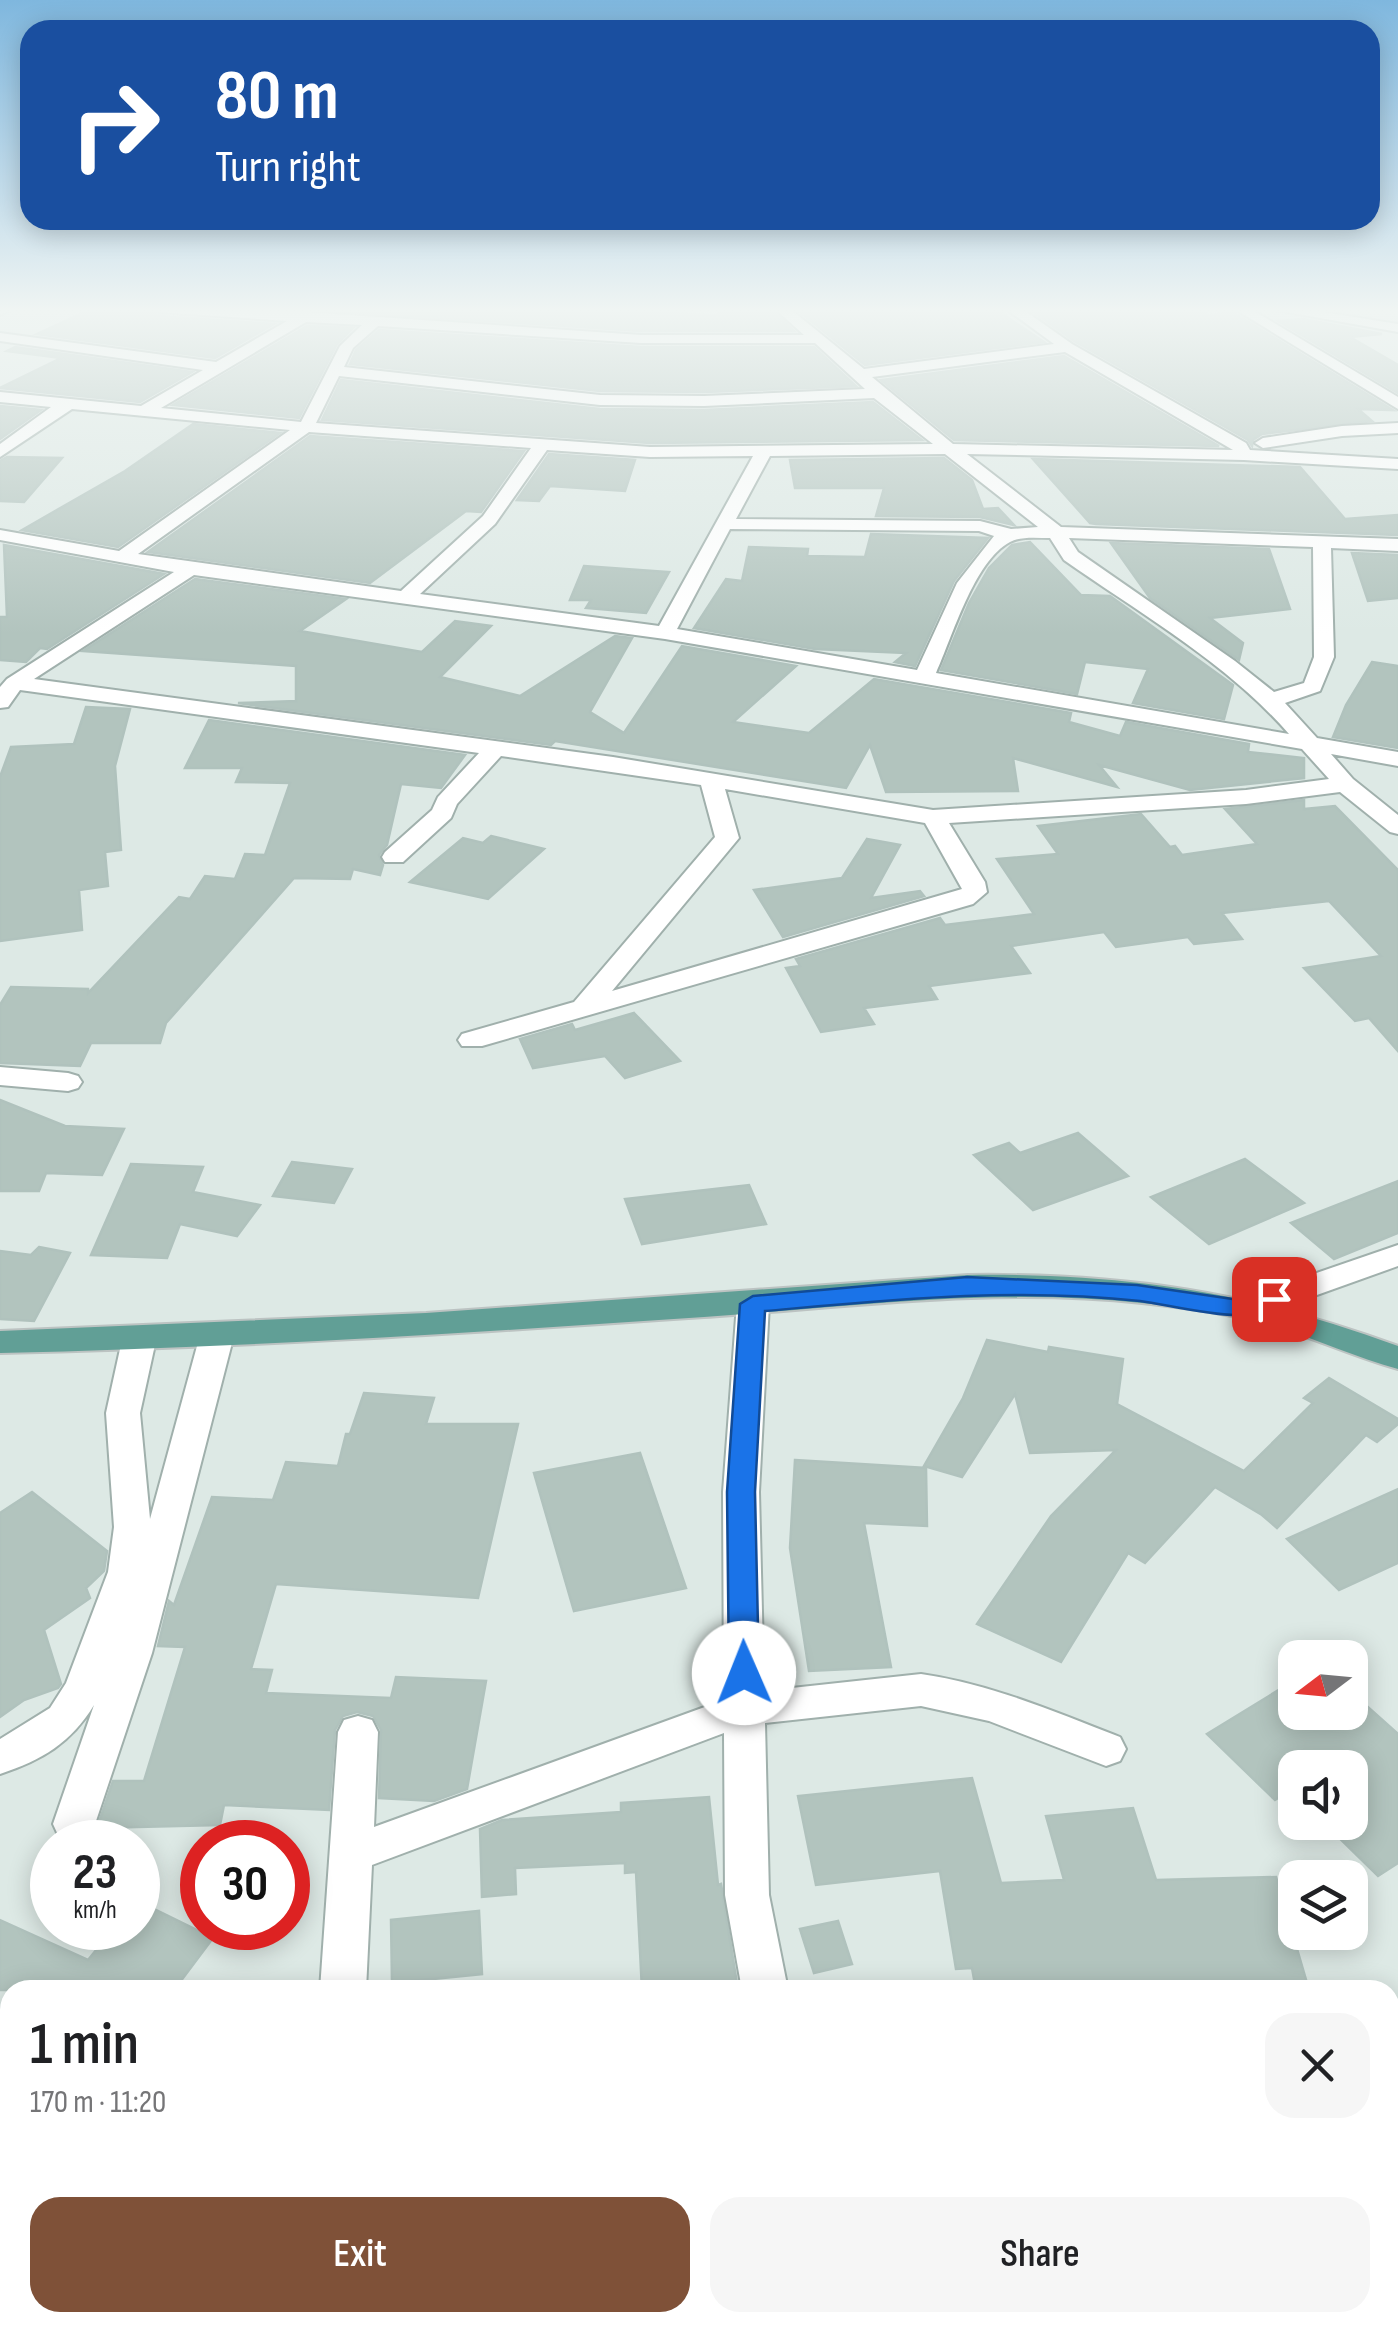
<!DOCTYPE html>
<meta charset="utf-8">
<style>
body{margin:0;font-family:"Sofia Sans Condensed",sans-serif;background:#f6f6f6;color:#202124;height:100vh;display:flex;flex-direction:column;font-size:38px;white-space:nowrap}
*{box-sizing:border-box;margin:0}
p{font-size:32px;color:#757577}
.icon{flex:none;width:55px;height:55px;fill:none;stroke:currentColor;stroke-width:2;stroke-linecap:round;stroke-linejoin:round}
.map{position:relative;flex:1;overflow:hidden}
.sheet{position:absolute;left:0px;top:1980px;width:1400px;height:352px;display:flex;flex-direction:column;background:#fff;border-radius:30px 30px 0 0;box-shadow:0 5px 25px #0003}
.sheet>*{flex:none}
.hud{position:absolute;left:20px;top:20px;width:1360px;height:210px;border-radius:30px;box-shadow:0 5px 25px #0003;background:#1a4fa0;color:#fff;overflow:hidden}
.needle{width:65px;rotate:254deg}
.controls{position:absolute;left:1278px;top:1640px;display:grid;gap:20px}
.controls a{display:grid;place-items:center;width:90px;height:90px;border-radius:20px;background:#fff;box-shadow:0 5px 25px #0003;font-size:50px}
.speed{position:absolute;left:30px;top:1820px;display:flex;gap:20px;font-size:50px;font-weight:700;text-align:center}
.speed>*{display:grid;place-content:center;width:130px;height:130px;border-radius:50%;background:#fff;box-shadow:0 5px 25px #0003;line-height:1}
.speed small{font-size:25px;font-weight:400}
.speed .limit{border:15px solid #d22;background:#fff;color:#111}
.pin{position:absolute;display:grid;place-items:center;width:85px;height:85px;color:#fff;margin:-42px;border-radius:20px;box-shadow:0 5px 15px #0006}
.me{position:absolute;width:110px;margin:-55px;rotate:359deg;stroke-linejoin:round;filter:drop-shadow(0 0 8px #0008)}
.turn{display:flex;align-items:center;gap:35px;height:210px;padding:0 30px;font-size:45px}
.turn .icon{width:130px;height:130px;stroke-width:2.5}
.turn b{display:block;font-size:70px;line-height:85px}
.round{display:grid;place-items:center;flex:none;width:105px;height:105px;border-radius:30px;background:#f6f6f6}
.summary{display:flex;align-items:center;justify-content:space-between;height:170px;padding:0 30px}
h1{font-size:60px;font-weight:600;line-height:75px}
.button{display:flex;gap:20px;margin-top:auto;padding:20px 30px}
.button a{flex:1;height:115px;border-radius:30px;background:#7f5138;color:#fff;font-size:40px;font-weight:600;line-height:115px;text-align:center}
.button a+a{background:#f6f6f6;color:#202124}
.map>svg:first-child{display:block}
</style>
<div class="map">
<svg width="1398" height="2331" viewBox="0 0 1398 2331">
<rect width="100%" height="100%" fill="#dde9e5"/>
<g fill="#b2c4be" stroke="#b0c2bd" stroke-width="2.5">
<path d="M 93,308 L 150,311 L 159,316 L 274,324 L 215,358 L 37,334 Z"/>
<path d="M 287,308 L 619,308 L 617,312 L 719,315 L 717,308 L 770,308 L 794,331 L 641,331 Z"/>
<path d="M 795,308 L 995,309 L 1044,342 L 865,365 Z"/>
<path d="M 1206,308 L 1206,315 L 1234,313 L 1393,410 L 1358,409 L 1372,421 L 1262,434 L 1253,440 L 1252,446 L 1248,440 L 1074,341 L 1029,309 Z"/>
<path d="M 1303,319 L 1382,334 L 1350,337 L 1398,365 L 1398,393 L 1278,321 Z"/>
<path d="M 307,326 L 353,328 L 337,344 L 299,418 L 173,405 Z"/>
<path d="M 379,330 L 641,347 L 814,347 L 856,386 L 704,392 L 600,391 L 350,364 L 356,350 Z"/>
<path d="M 15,347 L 192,372 L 140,402 L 0,388 L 61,358 L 7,351 Z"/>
<path d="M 1064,356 L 1219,446 L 954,440 L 881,380 Z"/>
<path d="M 341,380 L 600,409 L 704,410 L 873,402 L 922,440 L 650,443 L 322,420 Z"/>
<path d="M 0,406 L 41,410 L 0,439 Z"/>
<path d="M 193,424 L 280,433 L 118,547 L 22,530 L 125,471 Z"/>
<path d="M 310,436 L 524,451 L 481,512 L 466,511 L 370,583 L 148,552 Z"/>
<path d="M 549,454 L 635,460 L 625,491 L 550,486 L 539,501 L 517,500 Z"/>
<path d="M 7,457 L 62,458 L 24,502 L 0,501 L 0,461 Z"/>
<path d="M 944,458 L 972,480 L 983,509 L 998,508 L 1014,525 L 980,517 L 876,516 L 884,488 L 795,488 L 790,460 Z"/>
<path d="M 1033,459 L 1300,467 L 1345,519 L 1398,515 L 1398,535 L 1096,524 L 1090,523 Z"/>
<path d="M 871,534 L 988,538 L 954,581 L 915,666 L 895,662 L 906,653 L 815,649 L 694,628 L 726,579 L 742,581 L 749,547 L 808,549 L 807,556 L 865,557 Z"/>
<path d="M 1030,542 L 1081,595 L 1110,596 L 1233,685 L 1224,719 L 1133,703 L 1148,669 L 1085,662 L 1077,694 L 941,670 L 969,603 L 989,568 L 1012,545 Z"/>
<path d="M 1111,543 L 1269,549 L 1290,609 L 1210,618 L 1243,643 L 1239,660 L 1150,598 Z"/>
<path d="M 4,545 L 164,574 L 47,649 L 40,648 L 26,662 L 0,660 L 0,617 L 7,617 Z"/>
<path d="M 1352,553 L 1398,555 L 1398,598 L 1368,601 Z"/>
<path d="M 584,566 L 669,572 L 646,613 L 586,608 L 591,600 L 570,600 Z"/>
<path d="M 195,579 L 346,599 L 300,631 L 422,652 L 455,621 L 491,626 L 440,677 L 520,696 L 615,636 L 632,638 L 590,712 L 624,733 L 682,646 L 796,666 L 733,722 L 809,733 L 874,679 L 1071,713 L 1069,722 L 1120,736 L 1126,722 L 1249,744 L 1248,752 L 1304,758 L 1304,778 L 1190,790 L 1099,765 L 1117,787 L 1013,758 L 1018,791 L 886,792 L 870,745 L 846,788 L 555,741 L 551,745 L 238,703 L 296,701 L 296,666 L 83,651 Z"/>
<path d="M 1372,662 L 1398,666 L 1398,748 L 1333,737 L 1346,705 Z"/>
<path d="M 86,707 L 130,709 L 115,766 L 121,850 L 105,852 L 108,886 L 79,890 L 82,930 L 0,941 L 0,777 L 11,747 L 74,744 Z"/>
<path d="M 209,720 L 465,755 L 441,788 L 401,784 L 387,845 L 379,855 L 383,865 L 380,875 L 353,869 L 350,879 L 294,878 L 166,1023 L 160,1043 L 91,1043 L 80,1066 L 0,1063 L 0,1005 L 11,987 L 88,989 L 88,993 L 179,897 L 190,899 L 205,876 L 235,879 L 245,854 L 265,855 L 290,783 L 236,782 L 242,768 L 185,768 Z"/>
<path d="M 1304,800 L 1304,809 L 1335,806 L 1398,870 L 1398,1051 L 1369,1018 L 1355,1021 L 1304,968 L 1381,956 L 1329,901 L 1222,913 L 1242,939 L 1194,944 L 1188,937 L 1116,947 L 1104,932 L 1011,946 L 1030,973 L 929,986 L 937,999 L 864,1008 L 874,1024 L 821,1032 L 786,968 L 800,966 L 796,959 L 940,918 L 945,925 L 1034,914 L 997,859 L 1058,854 L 1038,826 L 1141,814 L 1170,847 L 1175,846 L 1182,855 L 1257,844 L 1225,809 Z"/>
<path d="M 491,836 L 544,849 L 488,899 L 410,882 L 463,838 L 483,843 Z"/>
<path d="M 867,839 L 900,845 L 871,898 L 920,891 L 924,896 L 783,937 L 754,890 L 842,878 Z"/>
<path d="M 634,1013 L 680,1061 L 625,1078 L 605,1056 L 533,1068 L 520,1039 L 572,1024 L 575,1030 Z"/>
<path d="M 0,1100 L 65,1126 L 124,1129 L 102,1175 L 46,1173 L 39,1191 L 0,1191 Z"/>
<path d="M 1078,1133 L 1128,1176 L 1033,1210 L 974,1155 L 1009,1143 L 1020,1153 Z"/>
<path d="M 1245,1159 L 1304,1203 L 1209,1244 L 1151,1197 Z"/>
<path d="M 292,1162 L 352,1169 L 334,1203 L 273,1196 Z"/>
<path d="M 131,1164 L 203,1167 L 193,1192 L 260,1205 L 237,1236 L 180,1224 L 167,1258 L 91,1255 Z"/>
<path d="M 1398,1181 L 1398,1233 L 1334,1259 L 1291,1223 Z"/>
<path d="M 749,1185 L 766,1224 L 642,1244 L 625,1199 Z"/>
<path d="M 39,1247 L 70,1253 L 34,1321 L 0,1319 L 0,1251 L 31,1255 Z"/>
<path d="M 987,1340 L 1048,1352 L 1049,1347 L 1123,1359 L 1117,1404 L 1244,1471 L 1313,1403 L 1304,1398 L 1329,1378 L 1398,1419 L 1398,1424 L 1377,1442 L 1366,1435 L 1277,1528 L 1262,1515 L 1215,1487 L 1145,1563 L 1128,1553 L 1061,1662 L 977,1624 L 1051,1516 L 1116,1450 L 1030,1453 L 1015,1394 L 962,1477 L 924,1466 L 963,1398 Z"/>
<path d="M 364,1393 L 434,1398 L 426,1424 L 518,1424 L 478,1598 L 276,1584 L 251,1669 L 272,1670 L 266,1693 L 391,1698 L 396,1677 L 486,1681 L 467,1789 L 434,1801 L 379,1798 L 381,1730 L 373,1716 L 357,1712 L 343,1716 L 335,1730 L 329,1810 L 224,1805 L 220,1825 L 97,1828 L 113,1781 L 144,1781 L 185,1647 L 158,1646 L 169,1601 L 174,1605 L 212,1497 L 273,1500 L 286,1462 L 338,1466 L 346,1434 L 350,1434 Z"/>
<path d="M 640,1453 L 686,1588 L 574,1611 L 534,1473 Z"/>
<path d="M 795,1460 L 926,1468 L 927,1526 L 864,1523 L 891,1667 L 809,1671 L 790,1548 Z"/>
<path d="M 1398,1489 L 1398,1563 L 1339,1590 L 1287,1539 Z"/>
<path d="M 32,1492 L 107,1551 L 104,1571 L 86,1588 L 90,1598 L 44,1630 L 61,1684 L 58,1688 L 24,1700 L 0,1717 L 0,1513 Z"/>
<path d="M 1295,1680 L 1295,1712 L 1350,1712 L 1350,1691 L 1398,1734 L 1398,1863 L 1378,1876 L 1323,1822 L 1350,1822 L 1350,1768 L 1295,1768 L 1295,1787 L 1275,1800 L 1207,1734 Z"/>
<path d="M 972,1778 L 1001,1883 L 1064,1880 L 1046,1816 L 1133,1808 L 1156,1880 L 1276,1877 L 1309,1990 L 976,1990 L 972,1968 L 956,1969 L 940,1871 L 816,1885 L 798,1796 Z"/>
<path d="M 709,1797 L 718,1885 L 721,1884 L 738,1990 L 642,1990 L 636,1872 L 625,1873 L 625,1863 L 515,1868 L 516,1894 L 482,1897 L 480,1829 L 502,1820 L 621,1812 L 621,1803 Z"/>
<path d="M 138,1901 L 213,1938 L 174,1990 L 0,1990 L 0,1920 L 88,1960 L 114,1928 L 138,1928 Z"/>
<path d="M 479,1911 L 482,1974 L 392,1983 L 391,1920 Z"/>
<path d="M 838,1921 L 852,1964 L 814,1973 L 800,1929 Z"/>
</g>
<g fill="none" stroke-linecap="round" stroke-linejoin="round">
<g stroke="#a0b0ac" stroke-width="4">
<g id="minor">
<path d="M 0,308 L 14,308 L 0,315 Z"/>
<path d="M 152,308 L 305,312 L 641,335 L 804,335 L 774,308 L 789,308 L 864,369 L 1054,344 L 1005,308 L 1021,308 L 1072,344 L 1246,443 L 1250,450 L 1398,459 L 1398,469 L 1244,460 L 967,454 L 1061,527 L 1398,539 L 1398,551 L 1331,548 L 1334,657 L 1320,691 L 1285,703 L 1317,738 L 1398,752 L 1398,766 L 1331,754 L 1353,779 L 1398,815 L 1398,834 L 1390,832 L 1340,792 L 1246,804 L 949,823 L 985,882 L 987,892 L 973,904 L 482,1046 L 462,1046 L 458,1040 L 462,1034 L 574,1002 L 715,837 L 701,785 L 501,756 L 457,804 L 451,818 L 403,862 L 385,862 L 382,857 L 385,852 L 432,810 L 438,797 L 479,753 L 20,690 L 8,707 L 0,708 L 0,687 L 7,679 L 174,572 L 0,540 L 0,530 L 119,551 L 290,430 L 72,409 L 0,457 L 0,444 L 51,407 L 0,402 L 0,392 L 141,406 L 203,370 L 0,341 L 0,333 L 216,362 L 287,321 L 159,312 ZM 306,322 L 362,325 L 340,346 L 301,422 L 161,408 ZM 378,326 L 641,343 L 815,343 L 865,389 L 704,396 L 600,395 L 344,367 L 353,348 ZM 1065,352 L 1233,450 L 953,444 L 872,377 ZM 339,376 L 600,405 L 704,406 L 874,398 L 933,444 L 650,447 L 316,423 ZM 309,432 L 531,448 L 483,516 L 401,591 L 138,554 ZM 547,450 L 650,457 L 753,456 L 659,626 L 420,594 L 495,524 ZM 945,454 L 1038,527 L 1011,529 L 980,521 L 736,519 L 770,456 ZM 730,529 L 979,531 L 994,536 L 957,583 L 917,670 L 677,629 ZM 1050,538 L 1064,560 C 1141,614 1227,663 1289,734 L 936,673 C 952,638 974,561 1010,542 C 1021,536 1037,538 1050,538 ZM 1069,538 L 1313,547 L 1314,657 L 1304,683 L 1274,692 L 1235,661 L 1078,552 ZM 194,575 L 665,639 L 1302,749 L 1329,779 L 1246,790 L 933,810 L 613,757 L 34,679 ZM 725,789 L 925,823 L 962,889 L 612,991 L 739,838 Z"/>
<path d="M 1233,308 L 1249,308 L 1398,397 L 1398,409 Z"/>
<path d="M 1265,308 L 1297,308 L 1398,324 L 1398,332 Z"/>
<path d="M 1398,423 L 1398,433 L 1342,436 L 1263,448 L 1255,443 L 1263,438 L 1342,426 Z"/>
<path d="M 0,1067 L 68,1073 L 78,1076 L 82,1082 L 78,1088 L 68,1091 L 0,1085 Z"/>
<path d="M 1398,1245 L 1398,1266 L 1247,1320 L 1235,1317 L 1231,1309 L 1235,1301 Z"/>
<path d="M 753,1293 L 765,1296 L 769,1304 L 759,1492 L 764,1691 L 921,1674 C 991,1684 1055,1712 1120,1737 L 1126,1749 L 1120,1761 L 1106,1766 L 989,1721 L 921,1706 L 765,1723 L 769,1895 L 788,1990 L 742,1990 L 725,1895 L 724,1733 L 372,1865 L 366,1990 L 320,1990 L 338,1732 L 344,1720 L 358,1716 L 372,1720 L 378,1732 L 374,1827 L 724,1700 L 723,1492 L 737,1304 L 741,1296 Z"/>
<path d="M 217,1324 L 229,1327 L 234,1335 L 152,1653 L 95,1824 L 89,1837 L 74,1842 L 59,1837 L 53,1824 L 94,1705 C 71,1743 42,1760 0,1774 L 0,1739 L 50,1708 L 66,1683 L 108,1572 L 114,1527 L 106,1413 L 122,1340 L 127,1332 L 139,1329 L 151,1332 L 156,1340 L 140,1413 L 150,1519 L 200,1335 L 205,1327 Z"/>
<rect x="0" y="2082" width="10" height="46"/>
<path d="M 1390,2092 L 1398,2095 L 1398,2141 L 1390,2138 Z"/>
<path d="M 783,2322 L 835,2322 L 836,2331 L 784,2331 Z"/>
</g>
</g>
<g stroke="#bcc3c2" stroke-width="4">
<path id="major" d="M 968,1275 C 1124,1273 1252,1292 1398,1346 L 1398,1369 C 1357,1358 1317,1339 1276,1327 C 1233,1314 1187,1308 1142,1303 C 994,1287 851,1307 704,1317 C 469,1333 235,1348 0,1353 L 0,1331 L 426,1313 Z"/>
</g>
<use href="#minor" fill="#fff" fill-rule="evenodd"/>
<use href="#major" fill="#619f96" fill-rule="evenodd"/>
</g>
<linearGradient id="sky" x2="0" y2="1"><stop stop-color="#7fb7de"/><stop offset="0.49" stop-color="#f0f5f3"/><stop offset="1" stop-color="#f0f5f3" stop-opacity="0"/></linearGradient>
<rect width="1398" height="634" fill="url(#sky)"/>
<path fill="#1a73e8" stroke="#114b97" stroke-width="2.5" d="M 967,1277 L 1137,1285 L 1246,1301 L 1274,1291 L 1287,1299 C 1262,1332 1176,1305 1140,1301 C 1014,1287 890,1300 765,1311 L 755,1492 L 759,1673 L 754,1681 L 744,1685 L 733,1681 L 729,1673 L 727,1492 L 740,1304 L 753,1296 Z"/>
</svg>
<div class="controls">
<a><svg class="needle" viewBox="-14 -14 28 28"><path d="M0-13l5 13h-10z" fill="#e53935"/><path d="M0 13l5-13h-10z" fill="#757577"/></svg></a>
<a><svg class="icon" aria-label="sound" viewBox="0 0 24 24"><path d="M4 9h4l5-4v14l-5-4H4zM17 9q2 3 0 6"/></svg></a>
<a><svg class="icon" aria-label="layers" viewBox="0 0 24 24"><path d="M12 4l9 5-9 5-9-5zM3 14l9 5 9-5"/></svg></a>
</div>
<div class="speed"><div>23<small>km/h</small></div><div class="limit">30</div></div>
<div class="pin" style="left:1274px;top:1299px;background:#d93025"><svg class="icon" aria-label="arrive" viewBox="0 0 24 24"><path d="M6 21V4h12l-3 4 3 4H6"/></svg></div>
<svg class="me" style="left:744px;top:1673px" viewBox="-20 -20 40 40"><circle r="19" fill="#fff"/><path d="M0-13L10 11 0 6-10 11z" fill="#1a73e8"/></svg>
<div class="hud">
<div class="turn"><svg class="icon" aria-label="right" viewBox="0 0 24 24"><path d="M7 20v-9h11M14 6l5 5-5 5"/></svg><div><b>80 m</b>Turn right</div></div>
</div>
<section class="sheet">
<div class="summary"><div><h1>1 min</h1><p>170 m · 11:20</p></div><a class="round"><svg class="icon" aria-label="close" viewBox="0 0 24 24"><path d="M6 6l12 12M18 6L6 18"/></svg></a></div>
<div class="button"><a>Exit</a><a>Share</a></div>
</section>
</div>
